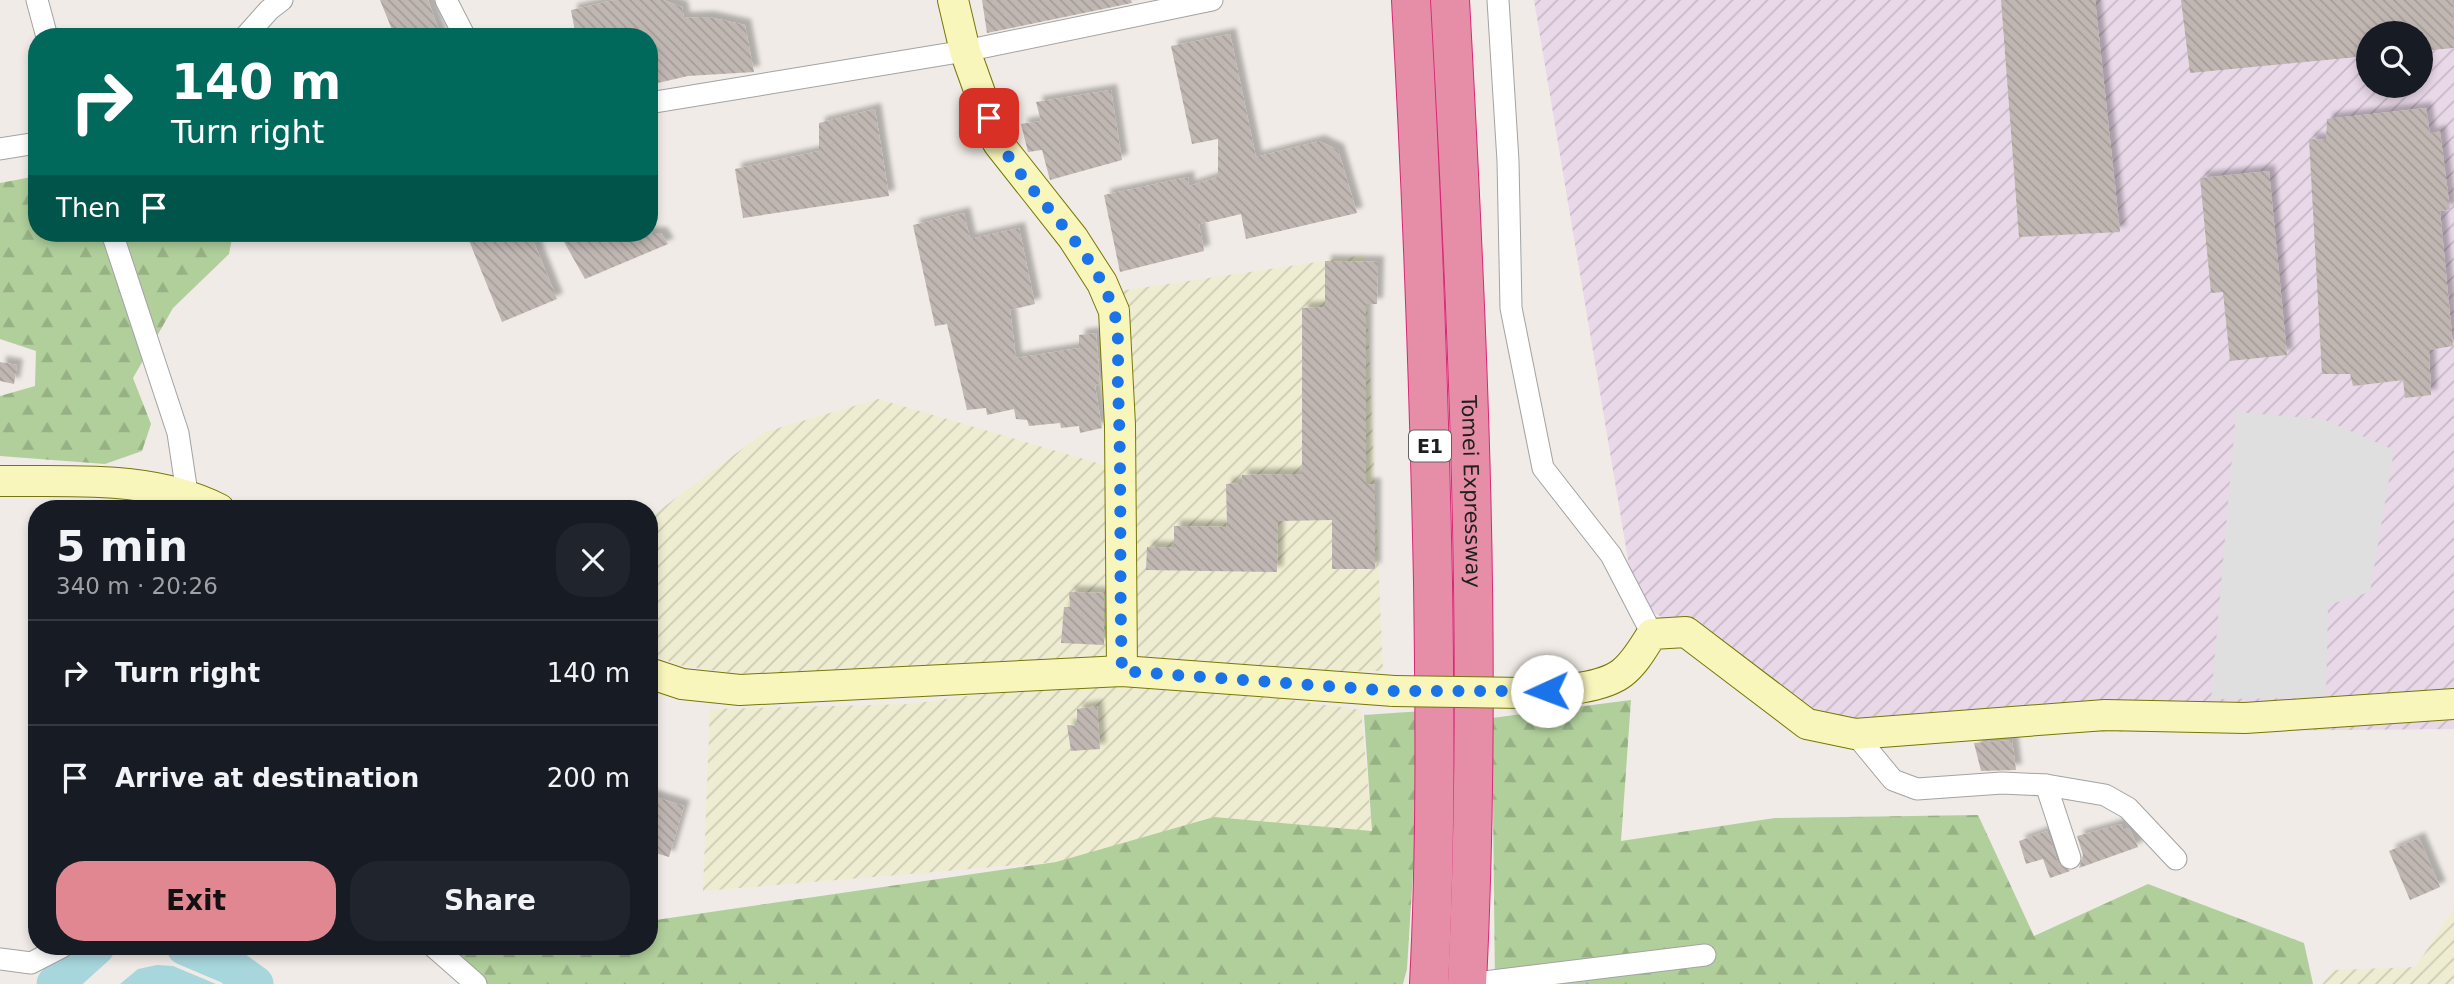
<!DOCTYPE html>
<meta charset="utf-8">
<style>
body{margin:0;font-family:"DejaVu Sans",sans-serif;background:#20242c;color:#f1f3f6;height:100vh;display:flex;flex-direction:column;font-size:26px;white-space:nowrap}
*{box-sizing:border-box;margin:0}
p{font-size:23px;color:#9ea1a6}
.icon{flex:none;width:38px;height:38px;fill:none;stroke:currentColor;stroke-width:2;stroke-linecap:round;stroke-linejoin:round}
.map{position:relative;flex:1;overflow:hidden}
.side{position:absolute;left:28px;top:500px;width:630px;height:455px;display:flex;flex-direction:column;background:#171b24;border-radius:28px;box-shadow:0 4px 10px #0003}
.side>*{flex:none}
.banner{position:absolute;left:28px;top:28px;width:630px;height:214px;border-radius:28px;box-shadow:0 4px 10px #0003;background:#00695c;color:#fff;overflow:hidden}
.buttons{position:absolute;left:2356px;top:21px;display:grid;gap:14px}
.buttons a{display:grid;place-items:center;width:77px;height:77px;border-radius:50%;background:#171b24;box-shadow:0 4px 10px #0003;font-size:35px}
.pin{position:absolute;display:grid;place-items:center;width:60px;height:60px;color:#fff;margin:-30px;border-radius:14px;box-shadow:0 4px 10px #0006}
.me{position:absolute;width:77px;margin:-38px;rotate:268deg;stroke-linejoin:round;filter:drop-shadow(0 0 5px #0008)}
.turn{display:flex;align-items:center;gap:24px;height:147px;padding:0 28px;font-size:32px}
.turn .icon{width:91px;height:91px;stroke-width:2.5}
.turn b{display:block;font-size:49px;line-height:60px}
.then{display:flex;align-items:center;height:66px;padding:0 28px;background:#0003;gap:14px;font-size:26px}
.round{display:grid;place-items:center;flex:none;width:74px;height:74px;border-radius:28px;background:#20242c}
.headline{display:flex;align-items:center;justify-content:space-between;height:119px;padding:0 28px}
h1{font-size:42px;font-weight:600;line-height:52px}
.button{display:flex;gap:14px;margin-top:auto;padding:14px 28px}
.button a{flex:1;height:80px;border-radius:28px;background:#e18792;color:#111;font-size:28px;font-weight:600;line-height:80px;text-align:center}
.button a+a{background:#20242c;color:#f1f3f6}
ul{padding:0;list-style:none}
li{display:flex;align-items:center;gap:21px;height:105px;padding:0 28px;border-top:2px solid #363941}
li div{flex:1}
li b{display:block;font-size:26px}
li em{font-style:normal}
.map>svg:first-child{display:block}
</style>
<div class="map">
<svg width="2454" height="984" viewBox="0 0 2454 984">
<defs>
<pattern id="industrial-furrows" width="10" height="10" patternUnits="userSpaceOnUse" patternTransform="scale(1.75)"><rect width="10" height="10" fill="#e9d8e8"/><path d="M-1 1l2-2M0 10L10 0M9 11l2-2" fill="none" stroke="#c7b9c7"/></pattern>
<pattern id="farmland-furrows" width="10" height="10" patternUnits="userSpaceOnUse" patternTransform="scale(1.75)"><rect width="10" height="10" fill="#eeedd1"/><path d="M-1 1l2-2M0 10L10 0M9 11l2-2" fill="none" stroke="#cccbb3"/></pattern>
<pattern id="forest-firs" width="22" height="20" patternUnits="userSpaceOnUse" patternTransform="scale(1.75)"><rect width="22" height="20" fill="#b0cf9b"/><path d="M5 1l3.5 6h-7zM16 11l3.5 6h-7z" fill="#97b185"/></pattern>
<pattern id="building-back-hatch" width="6" height="6" patternUnits="userSpaceOnUse" patternTransform="scale(1.75)"><rect width="6" height="6" fill="#c1b7b2"/><path d="M-1 5l2 2M0 0l6 6M5-1l2 2" fill="none" stroke="#a59d99"/></pattern>
<filter id="shadow"><feDropShadow dx="6" dy="-6" stdDeviation="2" flood-color="#0004"/></filter>
</defs>
<rect width="100%" height="100%" fill="#f0ebe6"/>
<path fill="url(#industrial-furrows)" fill-rule="evenodd" d="M 1534,0 L 2454,0 L 2454,729 L 1855,734 L 1635,601 ZM 2368,33 L 2420,33 L 2420,86 L 2368,86 Z"/>
<g fill="url(#farmland-furrows)">
<path d="M 1365,255 L 1383,671 L 1133,672 L 1106,293 Z"/>
<path d="M 878,399 L 1111,467 L 1121,661 L 738,674 L 678,665 L 649,653 L 649,518 L 765,432 Z"/>
<path d="M 1112,675 L 1361,710 L 1372,831 L 1056,862 L 703,891 L 710,709 L 911,704 Z"/>
<path d="M 2454,907 L 2454,984 L 2322,984 L 2334,970 L 2416,967 Z"/>
</g>
<g fill="url(#forest-firs)">
<path d="M 37,176 L 37,233 L 233,233 L 229,254 L 173,308 L 133,378 L 151,424 L 142,451 L 105,464 L 0,456 L 0,396 L 35,386 L 36,351 L 0,339 L 0,183 Z"/>
<path d="M 1631,700 L 1621,841 L 1775,818 L 1978,815 L 2034,936 L 2148,884 L 2304,943 L 2313,984 L 1495,984 L 1492,718 Z"/>
<path d="M 1423,711 L 1407,969 L 1403,984 L 484,984 L 439,947 L 649,947 L 649,921 L 1056,862 L 1214,817 L 1372,831 L 1364,715 Z"/>
</g>
<path fill="#dfdfdf" d="M 2236,412 L 2323,419 L 2394,450 L 2370,592 L 2328,605 L 2326,698 L 2211,699 Z"/>
<path fill="#a7d6dd" d="M 157,965 L 173,966 L 216,984 L 120,984 L 138,969 Z"/>
<g fill="none" stroke-linecap="round" stroke-linejoin="round">
<g stroke="#a7d6dd" stroke-width="37">
<path d="M 185,947 L 230,966 L 255,984"/>
<path d="M 55,984 L 96,947"/>
</g>
</g>
<g fill="url(#building-back-hatch)" filter="url(#shadow)">
<path d="M 380,0 L 428,0 L 441,37 L 395,37 Z"/>
<path d="M 614,0 L 663,0 L 682,7 L 684,18 L 708,17 L 745,25 L 754,72 L 688,76 L 649,85 L 649,37 L 576,37 L 571,10 Z"/>
<path d="M 982,0 L 1131,0 L 1132,3 L 987,33 Z"/>
<path d="M 2001,0 L 2095,0 L 2120,232 L 2019,237 Z"/>
<path d="M 2181,0 L 2453,0 L 2454,48 L 2420,51 L 2420,33 L 2368,33 L 2368,56 L 2190,73 Z"/>
<path d="M 1230,34 L 1256,157 L 1319,141 L 1338,150 L 1357,213 L 1246,239 L 1241,214 L 1199,224 L 1204,251 L 1120,272 L 1104,195 L 1188,177 L 1189,186 L 1218,177 L 1218,139 L 1192,144 L 1171,46 Z"/>
<path d="M 1111,90 L 1122,160 L 1050,180 L 1042,150 L 1028,152 L 1021,124 L 1041,121 L 1036,102 Z"/>
<path d="M 2426,108 L 2430,134 L 2440,131 L 2450,209 L 2440,211 L 2453,346 L 2429,350 L 2431,395 L 2405,398 L 2403,380 L 2353,386 L 2350,374 L 2322,374 L 2309,139 L 2326,140 L 2327,119 Z"/>
<path d="M 875,109 L 889,196 L 743,218 L 735,169 L 819,151 L 819,123 Z"/>
<path d="M 2269,171 L 2287,355 L 2230,361 L 2223,292 L 2211,293 L 2200,178 Z"/>
<path d="M 964,213 L 970,239 L 1019,228 L 1035,304 L 1010,310 L 1016,358 L 1079,348 L 1079,335 L 1096,333 L 1100,383 L 1095,386 L 1102,428 L 1080,433 L 1079,426 L 1061,428 L 1060,423 L 1029,426 L 1027,420 L 1016,419 L 1014,409 L 987,415 L 986,408 L 967,410 L 947,324 L 935,326 L 913,225 Z"/>
<path d="M 466,233 L 530,233 L 557,299 L 502,322 Z"/>
<path d="M 559,233 L 661,233 L 668,244 L 585,279 Z"/>
<path d="M 1325,261 L 1378,262 L 1377,304 L 1366,304 L 1366,484 L 1375,484 L 1375,569 L 1332,569 L 1332,520 L 1278,521 L 1277,572 L 1146,570 L 1147,547 L 1174,548 L 1174,526 L 1227,527 L 1226,484 L 1242,483 L 1242,475 L 1302,474 L 1302,308 L 1325,307 Z"/>
<path d="M 0,362 L 17,365 L 14,384 L 0,381 Z"/>
<path d="M 1069,592 L 1104,593 L 1104,645 L 1061,643 L 1064,607 L 1070,607 Z"/>
<path d="M 1097,706 L 1100,749 L 1071,751 L 1067,725 L 1077,726 L 1077,709 Z"/>
<path d="M 2012,740 L 2016,770 L 1981,771 L 1974,743 Z"/>
<path d="M 649,795 L 684,806 L 669,857 L 649,851 Z"/>
<path d="M 2121,824 L 2123,830 L 2129,828 L 2138,847 L 2079,868 L 2083,855 L 2077,836 Z"/>
<path d="M 2047,831 L 2058,863 L 2070,871 L 2050,878 L 2043,859 L 2026,864 L 2019,841 Z"/>
<path d="M 2419,838 L 2440,887 L 2410,900 L 2389,851 Z"/>
</g>
<g fill="none" stroke-linecap="round" stroke-linejoin="round">
<g stroke="#a3a3a3" stroke-width="23">
<g id="street">
<path d="M 37,0 L 47,37"/>
<path d="M 446,0 L 465,37"/>
<path d="M 1498,0 L 1508,161 L 1511,308 L 1543,468 L 1611,555 L 1652,634"/>
<path d="M 245,37 L 269,10 L 282,0"/>
<path d="M 649,103 L 965,51 L 1212,0"/>
<path d="M 0,149 L 37,143"/>
<path d="M 112,233 L 178,433 L 187,493"/>
<path d="M 1855,734 L 1893,780 L 1917,789 L 2002,783 L 2046,785 L 2105,795 L 2128,808 L 2176,859"/>
<path d="M 2046,785 L 2070,858"/>
<path d="M 434,947 L 476,984"/>
<path d="M 0,959 L 31,963 L 62,947"/>
<path d="M 1468,984 L 1705,955"/>
</g>
</g>
<g stroke="#767706" stroke-width="32">
<g id="secondary">
<path d="M 953,0 L 965,51 L 998,143 L 1073,238 L 1102,283 L 1114,311 L 1120,425 L 1122,671"/>
<path d="M 0,481 C 74,482 152,475 219,509"/>
<path d="M 649,673 L 682,684 L 740,690 L 1122,671 L 1394,691"/>
<path d="M 1524,693 C 1551,691 1600,690 1622,673 C 1635,663 1643,648 1652,634 L 1686,632 L 1807,724 L 1855,734 L 2105,715 L 2245,718 L 2454,704"/>
</g>
</g>
<g stroke="#d92777" stroke-width="40">
<g id="highway">
<path d="M 1411,0 C 1422,194 1429,388 1433,582 C 1435,716 1436,850 1429,984"/>
<path id="s1" d="M 1450,0 C 1468,328 1483,656 1467,984"/>
</g>
</g>
<use href="#street" stroke="#fff" stroke-width="21"/>
<use href="#secondary" stroke="#f9f6bb" stroke-width="30"/>
<use href="#highway" stroke="#e68ea8" stroke-width="38"/>
<g stroke="#767706" stroke-width="32" stroke-linecap="butt">
<path id="secondary-bridge" d="M 1394,691 L 1524,693"/>
</g>
<use href="#secondary-bridge" stroke="#f9f6bb" stroke-width="30"/>
</g>
<g fill="none" stroke-linecap="round" stroke-linejoin="round">
<path stroke="#1a73e8" stroke-width="12" stroke-dasharray="0 21.6" d="M 989,118 C 1015,189 1089,235 1113,309 C 1121,332 1117,364 1118,389 C 1122,483 1119,577 1122,671 L 1394,691 L 1547,691"/>
</g>
<g text-anchor="middle" stroke-width="6" stroke-linejoin="round" paint-order="stroke">
<rect fill="#fff" stroke="#626262" stroke-width="2" x="1409" y="430.5" width="42" height="31" rx="5"/>
<g font-size="19" font-weight="bold" fill="#1f1f1f">
<text x="1430" y="453">E1</text>
</g>
<g font-size="21" fill="#1f1f1f" stroke="#fff">
<text dy="7" stroke="none"><textPath href="#s1" startOffset="492">Tomei Expressway</textPath></text>
</g>
</g>
</svg>
<div class="buttons">
<a><svg class="icon" aria-label="search" viewBox="0 0 24 24"><circle cx="10" cy="10" r="6"/><path d="M15 15l6 6"/></svg></a>
</div>
<div class="pin" style="left:989px;top:118px;background:#d93025"><svg class="icon" aria-label="arrive" viewBox="0 0 24 24"><path d="M6 21V4h12l-3 4 3 4H6"/></svg></div>
<svg class="me" style="left:1547px;top:691px" viewBox="-20 -20 40 40"><circle r="19" fill="#fff"/><path d="M0-13L10 11 0 6-10 11z" fill="#1a73e8"/></svg>
<div class="banner">
<div class="turn"><svg class="icon" aria-label="right" viewBox="0 0 24 24"><path d="M7 20v-9h11M14 6l5 5-5 5"/></svg><div><b>140 m</b>Turn right</div></div>
<div class="then">Then<svg class="icon" aria-label="arrive" viewBox="0 0 24 24"><path d="M6 21V4h12l-3 4 3 4H6"/></svg></div>
</div>
<section class="side">
<div class="headline"><div><h1>5 min</h1><p>340 m · 20:26</p></div><a class="round"><svg class="icon" aria-label="close" viewBox="0 0 24 24"><path d="M6 6l12 12M18 6L6 18"/></svg></a></div>
<ul>
<li><svg class="icon" aria-label="right" viewBox="0 0 24 24"><path d="M7 20v-9h11M14 6l5 5-5 5"/></svg><div><b>Turn right</b></div><em>140 m</em></li>
<li><svg class="icon" aria-label="arrive" viewBox="0 0 24 24"><path d="M6 21V4h12l-3 4 3 4H6"/></svg><div><b>Arrive at destination</b></div><em>200 m</em></li>
</ul>
<div class="button"><a>Exit</a><a>Share</a></div>
</section>
</div>
